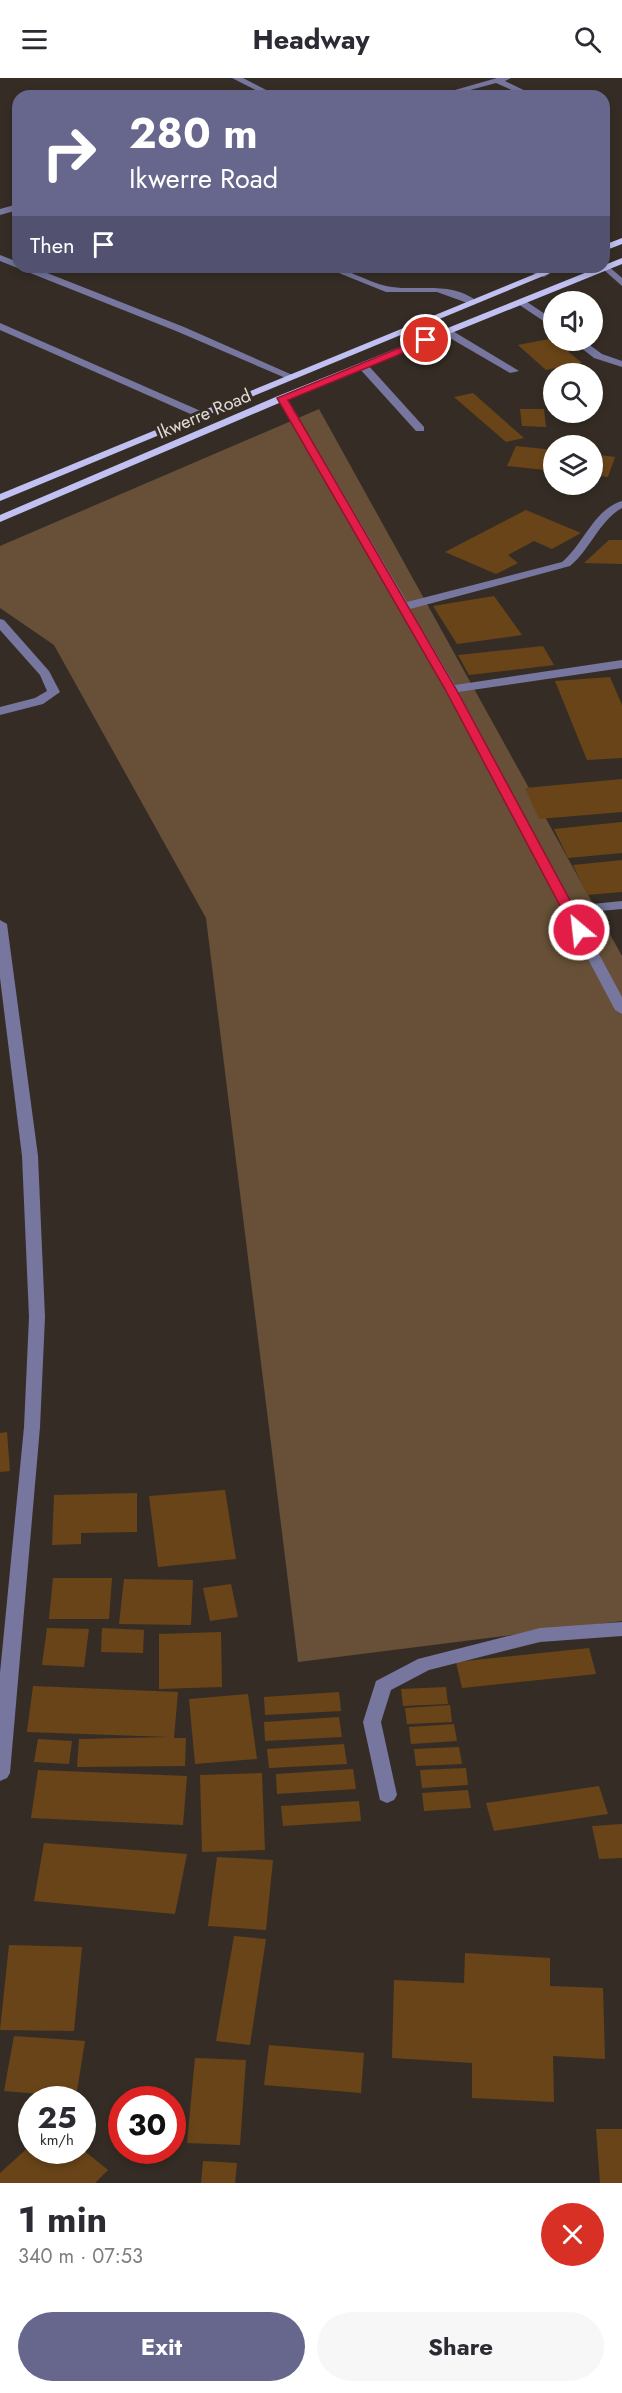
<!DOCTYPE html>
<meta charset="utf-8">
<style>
body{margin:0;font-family:Jost,sans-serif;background:#f7f7f7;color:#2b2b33;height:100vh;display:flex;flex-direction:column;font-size:22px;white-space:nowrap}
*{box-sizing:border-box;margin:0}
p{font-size:20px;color:#7c7c81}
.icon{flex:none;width:33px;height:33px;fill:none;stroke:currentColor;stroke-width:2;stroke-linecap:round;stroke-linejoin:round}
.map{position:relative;height:2105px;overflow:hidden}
.sheet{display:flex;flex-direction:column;background:#fff;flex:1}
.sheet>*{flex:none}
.top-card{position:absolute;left:12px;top:12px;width:598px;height:183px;border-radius:18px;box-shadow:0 3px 9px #0003;background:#67668d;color:#fff;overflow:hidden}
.tools{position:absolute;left:543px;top:213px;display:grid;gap:12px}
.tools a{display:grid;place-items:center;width:60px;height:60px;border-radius:50%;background:#fff;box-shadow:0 3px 9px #0003;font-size:30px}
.speed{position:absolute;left:18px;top:2008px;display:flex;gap:12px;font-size:30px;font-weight:700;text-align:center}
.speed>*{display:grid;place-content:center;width:78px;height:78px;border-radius:50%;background:#fff;box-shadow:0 3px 9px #0003;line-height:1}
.speed small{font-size:15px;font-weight:400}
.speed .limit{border:9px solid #d22;background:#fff;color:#111}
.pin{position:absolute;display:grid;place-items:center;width:51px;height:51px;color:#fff;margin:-26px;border:3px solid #fff;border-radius:50%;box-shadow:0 2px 6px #0007}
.me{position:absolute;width:66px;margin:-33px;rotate:332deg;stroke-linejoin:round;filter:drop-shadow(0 0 4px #0008)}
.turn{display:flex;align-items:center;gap:21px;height:126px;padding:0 18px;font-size:27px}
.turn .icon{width:78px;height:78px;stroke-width:2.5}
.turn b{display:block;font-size:42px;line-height:51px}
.then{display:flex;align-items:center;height:57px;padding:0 18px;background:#0003;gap:12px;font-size:22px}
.round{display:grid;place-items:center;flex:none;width:63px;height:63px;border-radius:32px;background:#f7f7f7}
.summary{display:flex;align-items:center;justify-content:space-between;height:102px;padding:0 18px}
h1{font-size:36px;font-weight:700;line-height:45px}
.primary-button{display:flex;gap:12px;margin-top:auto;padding:12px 18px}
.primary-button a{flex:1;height:69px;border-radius:36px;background:#67668d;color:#fff;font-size:24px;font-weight:700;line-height:69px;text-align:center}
.primary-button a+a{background:#f7f7f7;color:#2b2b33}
header{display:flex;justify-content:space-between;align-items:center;height:78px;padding:0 18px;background:#fff;font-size:27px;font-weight:700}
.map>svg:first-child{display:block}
</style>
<header><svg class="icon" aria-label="menu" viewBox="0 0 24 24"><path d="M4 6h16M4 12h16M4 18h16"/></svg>Headway<svg class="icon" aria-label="search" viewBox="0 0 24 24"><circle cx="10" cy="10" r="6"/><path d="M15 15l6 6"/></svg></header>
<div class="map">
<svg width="622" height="2105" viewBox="0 0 622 2105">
<rect width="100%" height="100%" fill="#352d25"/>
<path fill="#675037" d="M 319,331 L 622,878 L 622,1543 L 298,1584 L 206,840 L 54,567 L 0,530 L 0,468 Z"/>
<g fill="#694418">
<path d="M 554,260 L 554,262 L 582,285 L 546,292 L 518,267 Z"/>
<path d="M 473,315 L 524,360 L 506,364 L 454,319 Z"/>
<path d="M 520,331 L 544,331 L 546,349 L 522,348 Z"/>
<path d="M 516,368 L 554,372 L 554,393 L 507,388 Z"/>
<path d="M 592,376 L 615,379 L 608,399 L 592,397 Z"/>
<path d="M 526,432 L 581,455 L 552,471 L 534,463 L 508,477 L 518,485 L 496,496 L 445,474 Z"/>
<path d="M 609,462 L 622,462 L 622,486 L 584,485 Z"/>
<path d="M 494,518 L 522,557 L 457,566 L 433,528 Z"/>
<path d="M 543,568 L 554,587 L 469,597 L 458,577 Z"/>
<path d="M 610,599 L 622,627 L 622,680 L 587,682 L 555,603 Z"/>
<path d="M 622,701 L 622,734 L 539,741 L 525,710 Z"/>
<path d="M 622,744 L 622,775 L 568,780 L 554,751 Z"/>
<path d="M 622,782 L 622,814 L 587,817 L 573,787 Z"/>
<path d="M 7,1354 L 10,1393 L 0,1394 L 0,1355 Z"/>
<path d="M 225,1412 L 236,1481 L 158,1489 L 149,1418 Z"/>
<path d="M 137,1415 L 137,1454 L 81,1455 L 81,1466 L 52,1467 L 54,1417 Z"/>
<path d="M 53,1500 L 112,1500 L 109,1541 L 49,1541 Z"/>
<path d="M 124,1501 L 193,1502 L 191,1547 L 119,1546 Z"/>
<path d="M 231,1506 L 238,1539 L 210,1543 L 203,1510 Z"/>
<path d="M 47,1550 L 89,1551 L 84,1589 L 42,1587 Z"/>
<path d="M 102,1550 L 144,1552 L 143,1575 L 101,1574 Z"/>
<path d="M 221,1554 L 222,1609 L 159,1611 L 159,1556 Z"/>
<path d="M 589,1570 L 596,1596 L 462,1610 L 456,1584 Z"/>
<path d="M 33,1608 L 178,1614 L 174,1660 L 186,1660 L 185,1688 L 77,1689 L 79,1661 L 169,1659 L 27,1654 Z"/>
<path d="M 446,1609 L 448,1626 L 403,1628 L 401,1611 Z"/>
<path d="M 339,1614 L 341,1633 L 265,1637 L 264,1619 Z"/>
<path d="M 248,1616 L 257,1681 L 195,1686 L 189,1621 Z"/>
<path d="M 450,1627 L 452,1644 L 407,1646 L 405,1630 Z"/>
<path d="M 339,1639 L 342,1659 L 265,1663 L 264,1644 Z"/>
<path d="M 454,1646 L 457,1663 L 411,1666 L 409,1649 Z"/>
<path d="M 38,1661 L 72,1663 L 69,1686 L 34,1684 Z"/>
<path d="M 344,1666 L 347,1686 L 269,1690 L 267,1671 Z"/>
<path d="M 459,1669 L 462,1686 L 416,1688 L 414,1671 Z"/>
<path d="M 466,1690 L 468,1707 L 422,1710 L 420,1692 Z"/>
<path d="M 353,1691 L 356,1711 L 277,1716 L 276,1696 Z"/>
<path d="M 38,1692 L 187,1698 L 183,1747 L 31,1740 Z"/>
<path d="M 262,1695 L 265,1772 L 202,1774 L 200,1697 Z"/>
<path d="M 599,1708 L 608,1736 L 494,1753 L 486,1725 Z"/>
<path d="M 468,1712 L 471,1730 L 424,1733 L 422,1715 Z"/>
<path d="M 359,1723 L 361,1743 L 283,1748 L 281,1728 Z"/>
<path d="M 622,1746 L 622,1780 L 599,1781 L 592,1748 Z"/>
<path d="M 44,1765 L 187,1776 L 175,1836 L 34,1823 Z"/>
<path d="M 217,1779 L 273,1782 L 266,1852 L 208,1848 Z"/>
<path d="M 234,1858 L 266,1861 L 250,1967 L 216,1963 Z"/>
<path d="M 9,1867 L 82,1869 L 74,1953 L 0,1952 Z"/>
<path d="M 465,1875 L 550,1880 L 550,1908 L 603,1910 L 605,1981 L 553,1978 L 554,2024 L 472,2020 L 472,1985 L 392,1980 L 394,1902 L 464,1905 Z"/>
<path d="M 14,1958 L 85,1963 L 76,2019 L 4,2013 Z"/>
<path d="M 269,1967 L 364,1975 L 361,2015 L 264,2007 Z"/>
<path d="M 195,1980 L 246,1982 L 240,2067 L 187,2065 Z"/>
<path d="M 596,2051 L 622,2051 L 622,2105 L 600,2105 Z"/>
<path d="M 32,2066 L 32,2073 L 82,2073 L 82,2071 L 108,2092 L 95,2105 L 0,2105 L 0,2095 Z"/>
<path d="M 203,2083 L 237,2085 L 235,2105 L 201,2105 Z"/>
</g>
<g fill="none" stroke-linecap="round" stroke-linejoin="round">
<g fill="#76769e" fill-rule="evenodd">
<path d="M 232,0 L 243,0 L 278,18 L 267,18 Z"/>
<path d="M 497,0 L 511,0 L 505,3 L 536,18 L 525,18 L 496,5 L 448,18 L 434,18 Z"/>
<path d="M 18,126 L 18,132 L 0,137 L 0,131 Z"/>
<path d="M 0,177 L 18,184 L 18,189 L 32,189 L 184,249 L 297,299 L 288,301 L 176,253 L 0,183 Z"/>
<path d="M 607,187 L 622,200 L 622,208 L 604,192 L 602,190 Z"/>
<path d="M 324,189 C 349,189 368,206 392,209 C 421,213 452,203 478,224 L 473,227 L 437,214 L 386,214 Z"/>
<path d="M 515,189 L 530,189 L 549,196 L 544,199 Z"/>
<path d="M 518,222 L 524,222 L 554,242 L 554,250 L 518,226 Z"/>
<path d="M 0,245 L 203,334 L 204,336 L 195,338 L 0,252 Z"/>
<path d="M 443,252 L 451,252 L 519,293 L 510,295 L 443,256 Z"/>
<path d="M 571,262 L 583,262 L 602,276 L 622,283 L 622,289 L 594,280 Z"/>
<path d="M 359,286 L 367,286 L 424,349 L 424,353 L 416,353 L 359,290 Z"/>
<path d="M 282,317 L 287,320 L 407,524 L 562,484 C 584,466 594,431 622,423 L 622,430 C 599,443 590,472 570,488 L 410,531 L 455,607 L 622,582 L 622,590 L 458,614 L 573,828 L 622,823 L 622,831 L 577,835 L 622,919 L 622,936 L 615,932 L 445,611 L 277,320 Z"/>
<path d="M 0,541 L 4,542 L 49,593 L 60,614 L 43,626 L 0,637 L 0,629 L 35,620 L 47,613 L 40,597 L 0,552 Z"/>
<path d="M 0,842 L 7,846 L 38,1078 L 45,1239 L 40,1349 L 10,1695 L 7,1700 L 0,1703 L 0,1595 L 24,1349 L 29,1239 L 22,1078 L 0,900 Z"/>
<path d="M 622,1544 L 622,1558 L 540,1564 L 429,1592 L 391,1612 L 381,1644 L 397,1717 L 394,1722 L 387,1725 L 380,1722 L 363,1644 L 376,1603 L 418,1581 L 540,1550 Z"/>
</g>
<g fill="#c0c0f2" fill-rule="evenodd">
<path d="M 622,160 L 622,166 L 604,173 L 604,167 Z"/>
<path d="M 622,180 L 622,186 L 286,322 L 0,444 L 0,437 L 278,318 Z"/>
<path d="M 552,189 L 565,189 L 0,423 L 0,416 Z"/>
</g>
</g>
<path fill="#e11d48" stroke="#92132f" stroke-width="1.5" d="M 426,259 L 430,260 L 430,264 L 288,322 L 456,611 L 586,852 L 584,855 L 575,855 L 573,852 L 445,611 L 277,320 Z"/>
<g text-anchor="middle" stroke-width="6" stroke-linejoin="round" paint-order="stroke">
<g font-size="18" fill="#e2dcd7" stroke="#352d25">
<text transform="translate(204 336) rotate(-23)" y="6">Ikwerre Road</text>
</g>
</g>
</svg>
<div class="tools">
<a><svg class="icon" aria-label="sound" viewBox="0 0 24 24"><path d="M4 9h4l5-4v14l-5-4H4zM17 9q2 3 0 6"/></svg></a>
<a><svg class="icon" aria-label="search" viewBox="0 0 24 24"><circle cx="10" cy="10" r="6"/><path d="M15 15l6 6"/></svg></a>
<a><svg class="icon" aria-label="layers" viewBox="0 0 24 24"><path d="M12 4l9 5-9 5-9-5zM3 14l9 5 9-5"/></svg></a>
</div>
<div class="speed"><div>25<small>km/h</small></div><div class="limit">30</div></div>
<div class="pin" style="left:426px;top:262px;background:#d93025"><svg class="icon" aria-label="arrive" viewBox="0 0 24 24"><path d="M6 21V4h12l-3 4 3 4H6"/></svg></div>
<svg class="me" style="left:579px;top:852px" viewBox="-20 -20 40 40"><circle r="17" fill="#e11d48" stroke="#fff" stroke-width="3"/><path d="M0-11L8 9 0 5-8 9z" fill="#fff"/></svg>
<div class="top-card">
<div class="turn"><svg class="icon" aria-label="right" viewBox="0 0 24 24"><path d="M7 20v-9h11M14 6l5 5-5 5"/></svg><div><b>280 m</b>Ikwerre Road</div></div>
<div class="then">Then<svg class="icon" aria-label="arrive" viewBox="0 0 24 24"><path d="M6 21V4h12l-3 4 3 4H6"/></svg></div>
</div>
</div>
<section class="sheet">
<div class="summary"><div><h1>1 min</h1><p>340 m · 07:53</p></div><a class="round" style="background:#d93025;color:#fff"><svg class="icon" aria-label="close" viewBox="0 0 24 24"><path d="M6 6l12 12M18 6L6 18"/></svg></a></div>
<div class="primary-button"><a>Exit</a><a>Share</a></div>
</section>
